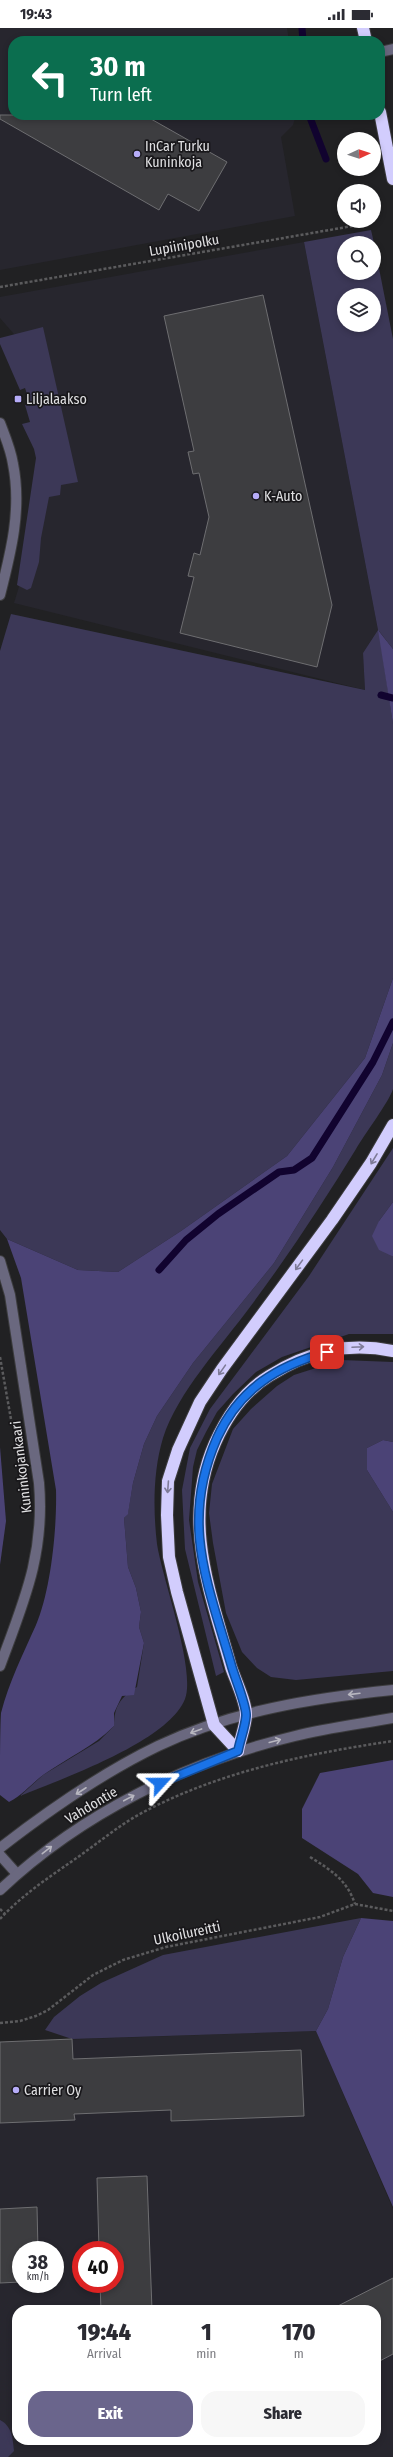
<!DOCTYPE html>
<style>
body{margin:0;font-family:"Fira Sans Condensed",sans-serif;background:#f7f7f7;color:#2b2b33;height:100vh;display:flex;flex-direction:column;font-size:15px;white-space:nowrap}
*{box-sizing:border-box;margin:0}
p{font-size:13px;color:#7c7c81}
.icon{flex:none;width:22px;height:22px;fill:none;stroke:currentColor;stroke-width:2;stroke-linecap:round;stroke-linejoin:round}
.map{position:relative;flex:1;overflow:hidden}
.drawer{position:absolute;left:12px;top:2277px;width:369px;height:140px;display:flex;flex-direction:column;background:#fff;border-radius:16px;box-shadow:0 2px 6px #0003}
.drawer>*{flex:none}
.top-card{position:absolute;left:8px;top:8px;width:377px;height:84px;border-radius:16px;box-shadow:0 2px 6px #0003;background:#0b6e4f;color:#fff;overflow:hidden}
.needle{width:26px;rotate:87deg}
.buttons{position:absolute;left:337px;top:104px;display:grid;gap:8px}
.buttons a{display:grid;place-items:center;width:44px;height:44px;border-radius:50%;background:#fff;box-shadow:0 2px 6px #0003;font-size:20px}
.speed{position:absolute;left:12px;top:2213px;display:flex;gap:8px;font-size:20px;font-weight:700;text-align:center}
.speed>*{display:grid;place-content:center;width:52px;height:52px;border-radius:50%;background:#fff;box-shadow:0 2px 6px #0003;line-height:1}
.speed small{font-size:10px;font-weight:400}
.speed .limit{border:6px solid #d22;background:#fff;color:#111}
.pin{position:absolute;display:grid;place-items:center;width:34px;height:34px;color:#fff;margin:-17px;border-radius:8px;box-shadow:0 2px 6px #0006}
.me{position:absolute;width:44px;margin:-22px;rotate:66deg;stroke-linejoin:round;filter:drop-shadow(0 0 3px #0008)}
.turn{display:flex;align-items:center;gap:14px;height:84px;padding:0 16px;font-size:18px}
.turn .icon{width:52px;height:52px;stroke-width:2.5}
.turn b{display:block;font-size:28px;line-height:34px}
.eta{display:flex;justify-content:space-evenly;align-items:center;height:68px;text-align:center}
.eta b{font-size:24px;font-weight:800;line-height:28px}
.primary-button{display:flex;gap:8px;margin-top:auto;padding:8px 16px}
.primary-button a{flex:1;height:46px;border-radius:16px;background:#6a658c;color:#fff;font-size:16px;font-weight:800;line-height:46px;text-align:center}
.primary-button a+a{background:#f7f7f7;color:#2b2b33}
.status{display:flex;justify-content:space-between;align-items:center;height:28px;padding:0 20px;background:#fff;direction:ltr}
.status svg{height:11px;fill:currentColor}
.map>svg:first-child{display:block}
</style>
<div class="status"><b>19:43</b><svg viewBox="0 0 49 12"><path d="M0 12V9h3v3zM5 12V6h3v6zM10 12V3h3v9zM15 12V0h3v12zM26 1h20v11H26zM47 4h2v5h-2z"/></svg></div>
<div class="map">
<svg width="393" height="2429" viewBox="0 0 393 2429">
<rect width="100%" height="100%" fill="#212123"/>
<g fill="#27262e" fill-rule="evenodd">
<path d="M 0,0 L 287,0 L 289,13 L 13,13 L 13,87 L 296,87 L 293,97 L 281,109 L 295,188 L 0,242 Z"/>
<path d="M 304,214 L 378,602 L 363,625 L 365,662 L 14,575 L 57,433 L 40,336 L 0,290 L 0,269 Z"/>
<path d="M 316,2003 L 393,2181 L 393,2429 L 0,2429 L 0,2014 ZM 21,2222 L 55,2222 L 55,2256 L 21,2256 ZM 81,2222 L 115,2222 L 115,2256 L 81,2256 ZM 17,2282 L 376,2282 L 376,2412 L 17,2412 Z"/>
</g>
<g fill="#3c3857" fill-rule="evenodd">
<path d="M 371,202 L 374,215 L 344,215 L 344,245 L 374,245 L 374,215 L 393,311 L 393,621 L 379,603 L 393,696 L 393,950 L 365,1030 L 287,1128 L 181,1203 L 118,1244 L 78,1242 L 7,1211 L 0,1202 L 0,623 L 11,586 L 365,662 L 363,625 L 378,602 L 304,214 ZM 344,267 L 374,267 L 374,297 L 344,297 Z"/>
<path d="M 43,299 L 78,454 L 61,457 L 60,467 L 49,469 L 41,510 L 39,534 L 31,560 L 27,562 L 17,557 L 36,430 L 34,421 L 22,396 L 30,394 L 25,377 L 30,375 L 25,360 L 20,362 L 0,316 L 0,310 Z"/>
<path d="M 393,1015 C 393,1027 393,1050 393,1061 C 389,1074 364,1107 356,1121 C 323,1175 288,1228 250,1279 C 222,1317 177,1365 163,1410 C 153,1443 153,1482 157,1516 C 162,1550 196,1642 185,1671 C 168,1714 61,1751 20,1768 L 43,1747 L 99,1713 L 114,1698 C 114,1678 121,1669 137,1659 L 144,1615 L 139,1599 L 141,1584 L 136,1560 L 128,1539 L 124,1490 L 128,1485 L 133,1455 L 144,1416 L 157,1388 L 193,1335 L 274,1235 L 333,1139 L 382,1047 Z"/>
<path d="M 393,1120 L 393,1174 L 379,1193 L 393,1228 L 393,1306 L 349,1306 L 282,1329 L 256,1344 L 233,1366 L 217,1384 L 206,1404 L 197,1422 L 193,1439 L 189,1492 L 198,1554 L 224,1644 L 216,1648 L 185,1521 L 182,1462 L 190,1420 L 210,1381 L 309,1248 Z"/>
<path d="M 341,1332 L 393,1334 L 393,1414 L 383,1412 L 367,1420 L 367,1442 L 393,1484 L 393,1643 L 296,1652 L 271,1649 L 257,1640 L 242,1624 L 226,1585 L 213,1515 L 209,1485 L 212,1456 L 233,1401 L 251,1381 L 277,1358 L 294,1347 Z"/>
<path d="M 361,1890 L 343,1929 L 328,1981 L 316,2003 L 72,2011 L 45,2002 L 54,1989 L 80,1968 L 101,1955 L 163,1927 Z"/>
<path d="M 0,2392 C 12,2398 13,2411 14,2423 L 8,2429 L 0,2429 Z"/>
</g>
<g fill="#4b4376">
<path d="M 378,602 L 393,621 L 393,696 Z"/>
<path d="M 393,950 L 393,1015 L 382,1047 L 333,1139 L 274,1235 L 193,1335 L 157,1388 L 144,1416 L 133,1455 L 128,1486 L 124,1490 L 128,1539 L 136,1560 L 141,1584 L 139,1599 L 144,1615 L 134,1667 L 122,1668 L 114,1685 L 114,1698 C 93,1719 67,1730 43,1747 C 31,1756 23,1767 9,1774 L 0,1767 C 0,1747 0,1700 1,1685 C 9,1654 23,1626 36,1597 C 51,1562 57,1500 56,1462 L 21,1250 L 7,1211 L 78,1242 L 118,1244 L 181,1203 L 287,1128 L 365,1030 Z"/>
<path d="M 393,1174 L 393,1228 L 392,1228 L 379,1222 L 372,1208 L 379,1193 Z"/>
<path d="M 383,1412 L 393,1414 L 393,1484 L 367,1442 L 367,1420 Z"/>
<path d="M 0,1419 L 6,1493 L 0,1537 Z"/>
<path d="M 393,1732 L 393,1869 L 373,1865 L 358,1846 L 302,1810 L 302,1781 L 320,1745 Z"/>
<path d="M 361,1890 L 393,1893 L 393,2179 L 316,2003 L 328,1981 L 343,1929 Z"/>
</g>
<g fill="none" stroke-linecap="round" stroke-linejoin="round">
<g stroke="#11032f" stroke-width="7">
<path d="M 302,0 L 303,13"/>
<path d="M 309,87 L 326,131"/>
<path d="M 381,667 L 393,670"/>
<path d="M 159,1242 L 186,1212 L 218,1186 L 279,1144 L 294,1142 L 312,1130 L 373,1034 L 393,994"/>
</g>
</g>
<g fill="#3d3d40" stroke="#6e6e71">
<path d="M 0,87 L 144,87 L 227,134 L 199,183 L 168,166 L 159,182 L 0,91 Z"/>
<path d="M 263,267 L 332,577 L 317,639 L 180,605 L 194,549 L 188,548 L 194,525 L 200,527 L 209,489 L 199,445 L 193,446 L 188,424 L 194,423 L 164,288 Z"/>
<path d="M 72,2011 L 73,2031 L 301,2022 L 304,2088 L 171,2093 L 171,2082 L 74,2086 L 75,2092 L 0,2095 L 0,2014 Z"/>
<path d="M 147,2148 L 152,2282 L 101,2282 L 100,2256 L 115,2256 L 115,2222 L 99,2222 L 97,2150 Z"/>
<path d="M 37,2179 L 38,2222 L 21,2222 L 21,2254 L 0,2255 L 0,2181 Z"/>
<path d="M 393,2250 L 393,2326 L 376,2335 L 376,2282 L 330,2282 Z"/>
</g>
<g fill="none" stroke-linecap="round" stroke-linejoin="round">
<g stroke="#3c3c3e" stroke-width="12">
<g id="minor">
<path d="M 380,24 L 393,21"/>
<path d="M 0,395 C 5,408 11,422 13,436 C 22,481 11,524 0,567"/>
<path d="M 0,1233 L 10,1267 L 39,1455 C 45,1526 24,1573 0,1638"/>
<path d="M 0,1820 C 49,1782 102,1745 158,1718 C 231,1683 313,1670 393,1662"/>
<path d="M 0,1827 L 17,1846"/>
<path d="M 0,1862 C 82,1785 186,1734 295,1708 C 327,1700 360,1696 393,1690"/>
</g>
</g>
<g stroke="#3c3c3e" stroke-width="14">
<g id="highway">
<path d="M 363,0 L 366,13"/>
<path d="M 380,84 L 393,151"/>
<path d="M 238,1723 L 214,1697 L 177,1564 L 169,1529 L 167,1487 L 168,1453 L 178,1422 L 200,1374 L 222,1341 L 332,1192 L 371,1135 L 393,1097"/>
<path d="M 238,1723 C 240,1712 245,1700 246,1688 C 247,1676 235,1651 231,1639 C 210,1563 181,1492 215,1415 C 227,1388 243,1364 269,1348 C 309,1323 347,1314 393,1323"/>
</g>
</g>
<g stroke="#5b5b5d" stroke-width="2.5" stroke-dasharray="3 2" stroke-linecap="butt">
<path d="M 0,259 L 370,195"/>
<path d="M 0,1329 L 12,1397"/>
<path d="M 310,1829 C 331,1842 347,1852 355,1876"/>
<path d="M 0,1881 L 5,1886"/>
<path d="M 0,1891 C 23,1866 51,1848 78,1829 C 98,1815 117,1799 138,1787 C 217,1744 305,1726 393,1713"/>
<path d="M 0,1995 L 20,1993 L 36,1988 L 48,1982 L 93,1947 L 123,1932 L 166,1919 L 320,1889 L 355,1876 L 393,1883"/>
</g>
<use href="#minor" stroke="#6a687f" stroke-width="10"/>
<use href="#highway" stroke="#d2cdfd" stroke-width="12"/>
</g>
<defs><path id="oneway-shaft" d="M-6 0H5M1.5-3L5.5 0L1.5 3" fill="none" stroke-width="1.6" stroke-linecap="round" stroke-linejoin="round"/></defs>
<g stroke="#7e7b97">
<use href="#oneway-shaft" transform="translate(374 1131) rotate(121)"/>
<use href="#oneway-shaft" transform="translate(299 1237) rotate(126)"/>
<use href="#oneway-shaft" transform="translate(358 1319) rotate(-3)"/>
<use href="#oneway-shaft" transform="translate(222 1342) rotate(125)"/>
<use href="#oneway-shaft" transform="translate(168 1459) rotate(94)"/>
</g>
<g stroke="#b7b6bf">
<use href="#oneway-shaft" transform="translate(354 1666) rotate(173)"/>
<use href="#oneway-shaft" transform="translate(196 1703) rotate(160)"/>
<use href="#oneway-shaft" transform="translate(275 1713) rotate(-15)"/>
<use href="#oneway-shaft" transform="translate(81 1763) rotate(147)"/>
<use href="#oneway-shaft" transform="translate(129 1770) rotate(-28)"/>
<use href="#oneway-shaft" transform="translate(47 1822) rotate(-38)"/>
</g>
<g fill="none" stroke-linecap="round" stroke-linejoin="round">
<g stroke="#114b97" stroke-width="10">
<path id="route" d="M 160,1755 L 238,1723 C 240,1712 245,1700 246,1688 C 247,1678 234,1648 231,1636 C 207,1553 180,1494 217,1410 C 239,1361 277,1338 327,1324"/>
</g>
<use href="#route" stroke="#1a73e8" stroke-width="7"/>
</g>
<g fill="#b6acf8" stroke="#18171a" stroke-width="1.5">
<circle cx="137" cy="126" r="4"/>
<rect x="14" y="367" width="8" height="8" rx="2"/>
<circle cx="256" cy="468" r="4"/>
<circle cx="16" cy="2062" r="4"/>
</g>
<g text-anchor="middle" stroke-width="3.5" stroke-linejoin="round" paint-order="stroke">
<g font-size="14" fill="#e0e0e2" stroke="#18171a" text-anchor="start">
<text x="145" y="123">InCar Turku<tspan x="145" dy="16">Kuninkoja</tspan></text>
<text x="26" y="376">Liljalaakso</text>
<text x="264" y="473">K-Auto</text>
<text x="24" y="2067">Carrier Oy</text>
</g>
<g font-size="14" fill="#e0e0e2" stroke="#18171a">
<text transform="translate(184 217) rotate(-10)" y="5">Lupiinipolku</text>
<text transform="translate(21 1439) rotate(-97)" y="5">Kuninkojankaari</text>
<text transform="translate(91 1777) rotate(-31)" y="5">Vahdontie</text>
<text transform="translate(187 1905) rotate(-12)" y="5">Ulkoilureitti</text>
</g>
</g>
</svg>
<div class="buttons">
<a><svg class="needle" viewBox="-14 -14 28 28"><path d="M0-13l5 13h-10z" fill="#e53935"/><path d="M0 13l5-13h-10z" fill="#7c7c81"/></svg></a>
<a><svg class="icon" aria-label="sound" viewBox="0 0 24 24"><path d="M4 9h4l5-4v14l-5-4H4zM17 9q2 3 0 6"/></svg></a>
<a><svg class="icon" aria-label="search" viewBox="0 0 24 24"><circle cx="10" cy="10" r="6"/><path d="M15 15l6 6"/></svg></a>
<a><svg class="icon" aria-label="layers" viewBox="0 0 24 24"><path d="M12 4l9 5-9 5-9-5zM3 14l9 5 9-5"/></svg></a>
</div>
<div class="speed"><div>38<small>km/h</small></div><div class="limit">40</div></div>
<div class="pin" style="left:327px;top:1324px;background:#d93025"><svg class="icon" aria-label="arrive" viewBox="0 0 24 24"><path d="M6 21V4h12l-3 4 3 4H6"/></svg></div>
<svg class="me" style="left:160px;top:1755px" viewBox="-20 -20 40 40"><path d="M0-17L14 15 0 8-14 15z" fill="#1a73e8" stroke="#fff" stroke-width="4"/></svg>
<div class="top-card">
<div class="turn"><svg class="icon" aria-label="left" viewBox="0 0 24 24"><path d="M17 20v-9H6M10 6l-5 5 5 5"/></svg><div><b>30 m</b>Turn left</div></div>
</div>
<section class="drawer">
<div class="eta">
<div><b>19:44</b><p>Arrival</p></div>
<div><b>1</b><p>min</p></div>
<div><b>170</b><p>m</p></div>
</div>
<div class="primary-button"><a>Exit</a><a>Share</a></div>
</section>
</div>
